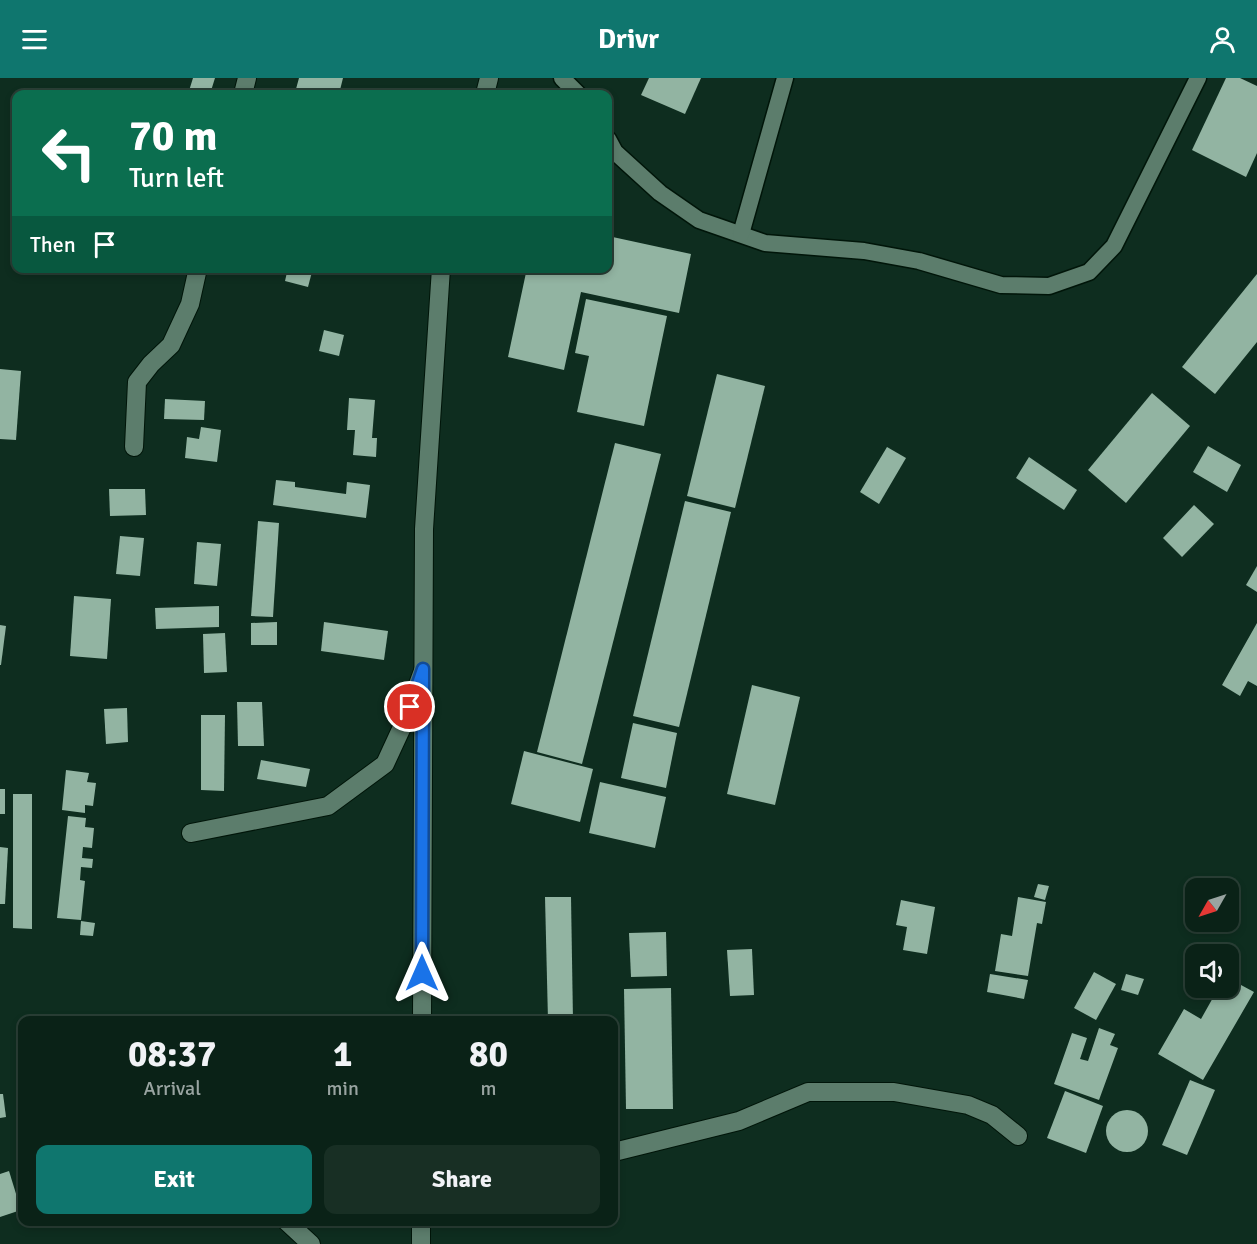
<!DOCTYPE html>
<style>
body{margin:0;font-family:Signika,sans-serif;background:#182f24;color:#f1f3f6;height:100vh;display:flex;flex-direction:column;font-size:22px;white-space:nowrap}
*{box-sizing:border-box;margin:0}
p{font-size:20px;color:#99a4a1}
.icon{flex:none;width:33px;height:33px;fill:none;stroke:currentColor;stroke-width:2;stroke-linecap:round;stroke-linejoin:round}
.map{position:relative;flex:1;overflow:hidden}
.drawer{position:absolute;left:18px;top:938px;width:600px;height:210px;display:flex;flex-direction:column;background:#0a2217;border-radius:12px;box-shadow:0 3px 9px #0003,0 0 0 2px #2a3f36}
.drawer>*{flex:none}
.top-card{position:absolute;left:12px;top:12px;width:600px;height:183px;border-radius:12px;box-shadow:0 3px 9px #0003,0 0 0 2px #2a3f36;background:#0b6e4f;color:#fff;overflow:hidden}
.needle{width:39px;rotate:231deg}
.fabs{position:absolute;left:1185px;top:800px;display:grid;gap:12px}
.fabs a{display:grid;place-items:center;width:54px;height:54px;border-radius:12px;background:#0a2217;box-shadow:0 3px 9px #0003,0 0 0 2px #2a3f36;font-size:30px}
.pin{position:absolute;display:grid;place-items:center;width:51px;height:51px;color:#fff;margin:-26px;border:3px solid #fff;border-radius:50%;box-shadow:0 2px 6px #0007}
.me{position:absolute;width:66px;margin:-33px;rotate:0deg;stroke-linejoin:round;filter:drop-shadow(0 0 4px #0008)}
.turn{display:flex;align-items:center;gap:21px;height:126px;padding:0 18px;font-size:27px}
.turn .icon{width:78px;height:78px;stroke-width:2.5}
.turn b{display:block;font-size:42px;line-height:51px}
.then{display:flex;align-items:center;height:57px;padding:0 18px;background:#0003;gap:12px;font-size:22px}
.eta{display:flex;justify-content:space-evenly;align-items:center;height:102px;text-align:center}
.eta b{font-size:36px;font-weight:800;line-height:42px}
.action{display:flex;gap:12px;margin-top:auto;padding:12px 18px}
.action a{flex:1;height:69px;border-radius:12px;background:#0f766e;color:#fff;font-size:24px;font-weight:800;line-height:69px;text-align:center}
.action a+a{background:#182f24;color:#f1f3f6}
header{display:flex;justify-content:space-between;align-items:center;height:78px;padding:0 18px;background:#0f766e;color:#fff;font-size:27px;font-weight:800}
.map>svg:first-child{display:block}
</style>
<header><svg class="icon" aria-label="menu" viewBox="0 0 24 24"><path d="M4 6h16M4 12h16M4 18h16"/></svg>Drivr<svg class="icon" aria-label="person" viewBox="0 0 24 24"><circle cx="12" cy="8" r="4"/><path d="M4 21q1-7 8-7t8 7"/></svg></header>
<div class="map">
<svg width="1257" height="1166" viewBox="0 0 1257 1166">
<rect width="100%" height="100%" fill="#0e2d1f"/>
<g fill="#92b4a2">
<path d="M 193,0 L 215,0 L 210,16 L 188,16 Z"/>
<path d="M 299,0 L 343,0 L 339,16 L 304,16 L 305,13 L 296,11 Z"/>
<path d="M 649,0 L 701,0 L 685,36 L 641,17 Z"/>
<path d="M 1226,0 L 1240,0 L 1257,8 L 1257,75 L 1246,99 L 1192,72 Z"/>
<path d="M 608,158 L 691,176 L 679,235 L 581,214 L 564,292 L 508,279 L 527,190 L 608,190 Z"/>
<path d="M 288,190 L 313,190 L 308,209 L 285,203 Z"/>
<path d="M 1257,196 L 1257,264 L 1215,316 L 1182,289 Z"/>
<path d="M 586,221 L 667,238 L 644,348 L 577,334 L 589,278 L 575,275 Z"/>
<path d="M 324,252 L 344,257 L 339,278 L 319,273 Z"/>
<path d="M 0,291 L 21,293 L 16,362 L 0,361 Z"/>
<path d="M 717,296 L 765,308 L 735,430 L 687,418 Z"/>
<path d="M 1152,315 L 1190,348 L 1126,425 L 1088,392 Z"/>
<path d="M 349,320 L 375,322 L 372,360 L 377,360 L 376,379 L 353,377 L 355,352 L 347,352 Z"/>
<path d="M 165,321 L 205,323 L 204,342 L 164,341 Z"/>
<path d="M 201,349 L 221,352 L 217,384 L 185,380 L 187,359 L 199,361 Z"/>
<path d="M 615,365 L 661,376 L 582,686 L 537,674 Z"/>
<path d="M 1208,368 L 1241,387 L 1227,414 L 1193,394 Z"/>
<path d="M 887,369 L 906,380 L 879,426 L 860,414 Z"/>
<path d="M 1029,379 L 1077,412 L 1064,432 L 1016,400 Z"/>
<path d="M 276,402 L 295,404 L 295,409 L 346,416 L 347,404 L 370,407 L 366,440 L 273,427 Z"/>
<path d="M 109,411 L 145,411 L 146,437 L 110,438 Z"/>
<path d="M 685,423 L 731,434 L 679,649 L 633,638 Z"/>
<path d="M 1194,427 L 1214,446 L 1182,479 L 1163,460 Z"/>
<path d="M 258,443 L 279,445 L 273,539 L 251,538 Z"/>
<path d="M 120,458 L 144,460 L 140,498 L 116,496 Z"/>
<path d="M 197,464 L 221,466 L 217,508 L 194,506 Z"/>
<path d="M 1257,488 L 1257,514 L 1246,507 Z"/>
<path d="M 74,518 L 111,521 L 107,581 L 70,578 Z"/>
<path d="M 219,528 L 219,549 L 156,551 L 155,530 Z"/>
<path d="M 277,544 L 277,567 L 251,567 L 251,545 Z"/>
<path d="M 324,544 L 388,553 L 384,582 L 321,573 Z"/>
<path d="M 1257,545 L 1257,608 L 1248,603 L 1240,618 L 1222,607 Z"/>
<path d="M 0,547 L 6,548 L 1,587 L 0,587 Z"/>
<path d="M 225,555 L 227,594 L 204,595 L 203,556 Z"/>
<path d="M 752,607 L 800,619 L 775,727 L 727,716 Z"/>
<path d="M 237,624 L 262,624 L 264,668 L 238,668 Z"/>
<path d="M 127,630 L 128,664 L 106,666 L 104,631 Z"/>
<path d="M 201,637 L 225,637 L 224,713 L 201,712 Z"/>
<path d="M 633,645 L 677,655 L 666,710 L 621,700 Z"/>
<path d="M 524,673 L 593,691 L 580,744 L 511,726 Z"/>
<path d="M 261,682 L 310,691 L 306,709 L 257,701 Z"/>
<path d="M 66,692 L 89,695 L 87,704 L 96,705 L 93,728 L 85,727 L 85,735 L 62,732 Z"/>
<path d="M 600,704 L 666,719 L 655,770 L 589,755 Z"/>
<rect x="0" y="711" width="5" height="25"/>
<path d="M 13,716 L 32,716 L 32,851 L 13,850 Z"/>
<path d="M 68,738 L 86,740 L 85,749 L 94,750 L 92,770 L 83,769 L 82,780 L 93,781 L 92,790 L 81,789 L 80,802 L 85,803 L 81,842 L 57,840 Z"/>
<path d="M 0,769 L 8,770 L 5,826 L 0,826 Z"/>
<path d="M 1038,806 L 1049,808 L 1045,822 L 1034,819 Z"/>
<path d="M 545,819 L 571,819 L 573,942 L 548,942 Z"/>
<path d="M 1018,819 L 1046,824 L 1042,846 L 1037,845 L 1028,898 L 995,893 L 1001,856 L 1012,858 Z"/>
<path d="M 901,822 L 935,829 L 927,876 L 903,872 L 907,849 L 896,847 Z"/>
<path d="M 81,843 L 95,845 L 93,858 L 80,857 Z"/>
<path d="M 666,854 L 667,898 L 631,899 L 629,855 Z"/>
<path d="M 752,871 L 754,917 L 730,918 L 727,872 Z"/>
<path d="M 1094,894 L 1116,906 L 1096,942 L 1074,930 Z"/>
<path d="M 990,896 L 1028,902 L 1024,921 L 987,914 Z"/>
<path d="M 1126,896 L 1144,901 L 1138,917 L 1121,912 Z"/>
<path d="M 1228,900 L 1254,914 L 1203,1002 L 1158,976 L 1184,931 L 1201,941 L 1219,909 L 1228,909 Z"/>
<path d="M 671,910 L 673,1031 L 626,1031 L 624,911 Z"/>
<path d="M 1099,950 L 1115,956 L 1110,967 L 1118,970 L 1099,1022 L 1054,1006 L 1072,955 L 1087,960 L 1080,981 L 1088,983 Z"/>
<path d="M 1190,1002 L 1215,1012 L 1187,1077 L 1162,1067 Z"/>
<path d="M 1065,1013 L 1103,1028 L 1086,1075 L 1047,1060 Z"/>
<path d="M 0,1016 L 3,1016 L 6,1039 L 0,1040 Z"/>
<circle cx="1127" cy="1053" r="21"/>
<path d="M 9,1093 L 21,1132 L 0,1139 L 0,1096 Z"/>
</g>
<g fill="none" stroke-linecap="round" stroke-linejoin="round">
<g stroke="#001509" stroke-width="19">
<g id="lane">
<path d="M 562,0 L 578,16"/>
<path d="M 608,61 L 615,74 L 660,115 L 699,142 L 765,165 L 864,173 L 919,183 L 1001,207 L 1049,208 L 1089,194 L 1114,168 L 1198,0"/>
<path d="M 741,156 L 785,0"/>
</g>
</g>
<g stroke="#001509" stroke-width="20">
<g id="street">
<path d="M 243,16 L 247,0"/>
<path d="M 134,369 L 137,304 L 151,286 L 171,267 L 190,226 L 198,190"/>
<path d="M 191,755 L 328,728 L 385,686 L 403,647 L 423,593"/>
<path d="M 614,1074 L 739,1043 L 808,1014 L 894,1014 L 968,1027 L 992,1037 L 1018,1058"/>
<path d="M 286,1143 L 311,1166"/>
</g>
</g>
<g stroke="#001509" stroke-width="20">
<g id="secondary">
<path d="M 485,16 L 489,0"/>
<path d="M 422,942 L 424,451 L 441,190"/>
<path d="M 421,1166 L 421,1143"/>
</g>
</g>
<use href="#lane" stroke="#5c7d6c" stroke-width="16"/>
<use href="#street" stroke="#5c7d6c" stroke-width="18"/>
<use href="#secondary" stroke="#5c7d6c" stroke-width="18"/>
</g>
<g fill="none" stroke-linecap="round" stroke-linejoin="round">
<g stroke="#114b97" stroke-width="15">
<path id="route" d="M 410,629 L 423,591 L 422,895"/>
</g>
<use href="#route" stroke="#1a73e8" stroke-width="10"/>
</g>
</svg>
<div class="fabs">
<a><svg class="needle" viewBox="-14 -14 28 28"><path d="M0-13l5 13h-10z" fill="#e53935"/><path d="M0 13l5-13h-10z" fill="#99a4a1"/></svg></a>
<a><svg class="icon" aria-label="sound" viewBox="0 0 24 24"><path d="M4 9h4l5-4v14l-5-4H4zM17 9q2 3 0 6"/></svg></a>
</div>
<div class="pin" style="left:410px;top:629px;background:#d93025"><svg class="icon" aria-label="arrive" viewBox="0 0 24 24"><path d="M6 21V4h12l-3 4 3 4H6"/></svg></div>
<svg class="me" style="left:422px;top:895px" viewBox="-20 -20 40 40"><path d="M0-17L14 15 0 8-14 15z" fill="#1a73e8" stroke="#fff" stroke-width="4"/></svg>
<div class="top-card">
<div class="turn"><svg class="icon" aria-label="left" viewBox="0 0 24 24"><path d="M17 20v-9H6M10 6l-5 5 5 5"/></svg><div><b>70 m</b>Turn left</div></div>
<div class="then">Then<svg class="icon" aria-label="arrive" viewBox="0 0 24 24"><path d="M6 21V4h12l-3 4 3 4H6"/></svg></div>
</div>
<section class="drawer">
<div class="eta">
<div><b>08:37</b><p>Arrival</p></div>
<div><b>1</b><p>min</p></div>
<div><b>80</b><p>m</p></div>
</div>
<div class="action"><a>Exit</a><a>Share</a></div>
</section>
</div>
